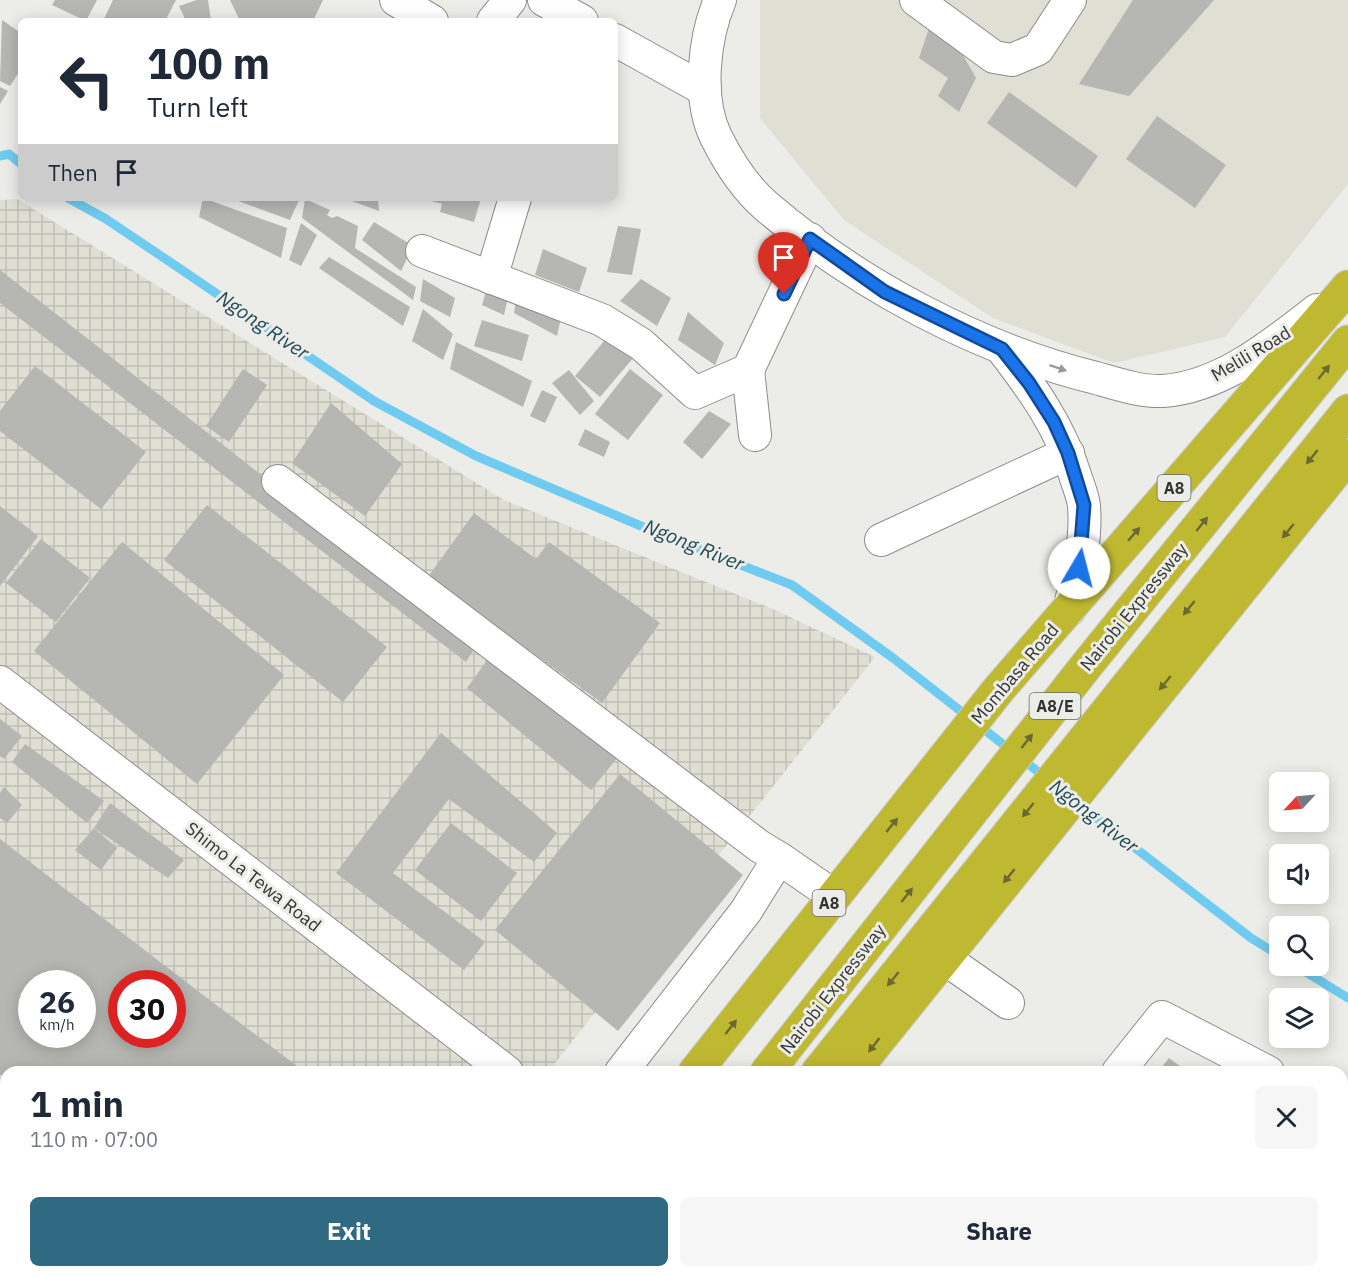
<!DOCTYPE html>
<meta charset="utf-8">
<style>
body{margin:0;font-family:"IBM Plex Sans",sans-serif;background:#f6f6f7;color:#1f2937;height:100vh;display:flex;flex-direction:column;font-size:22px;white-space:nowrap}
*{box-sizing:border-box;margin:0}
p{font-size:20px;color:#747a83}
.icon{flex:none;width:33px;height:33px;fill:none;stroke:currentColor;stroke-width:2;stroke-linecap:round;stroke-linejoin:round}
.map{position:relative;flex:1;overflow:hidden}
.drawer{position:absolute;left:0px;top:1066px;width:1348px;height:212px;display:flex;flex-direction:column;background:#fff;border-radius:18px 18px 0 0;box-shadow:0 3px 15px #0003}
.drawer>*{flex:none}
.hud{position:absolute;left:18px;top:18px;width:600px;height:183px;border-radius:9px;box-shadow:0 3px 15px #0003;background:#fff;color:#1f2937;overflow:hidden}
.needle{width:39px;rotate:244deg}
.buttons{position:absolute;left:1269px;top:772px;display:grid;gap:12px}
.buttons a{display:grid;place-items:center;width:60px;height:60px;border-radius:9px;background:#fff;box-shadow:0 3px 15px #0003;font-size:30px}
.speed{position:absolute;left:18px;top:970px;display:flex;gap:12px;font-size:30px;font-weight:700;text-align:center}
.speed>*{display:grid;place-content:center;width:78px;height:78px;border-radius:50%;background:#fff;box-shadow:0 3px 15px #0003;line-height:1}
.speed small{font-size:15px;font-weight:400}
.speed .limit{border:9px solid #d22;background:#fff;color:#111}
.pin{position:absolute;display:grid;place-items:center;width:51px;height:51px;color:#fff;margin:-62px -26px;border-radius:50% 50% 50% 0;rotate:-45deg;box-shadow:0 0 6px #0007}
.pin .icon{rotate:45deg}
.me{position:absolute;width:66px;margin:-33px;rotate:8deg;stroke-linejoin:round;filter:drop-shadow(0 0 4px #0008)}
.turn{display:flex;align-items:center;gap:21px;height:126px;padding:0 30px;font-size:27px}
.turn .icon{width:78px;height:78px;stroke-width:2.5}
.turn b{display:block;font-size:42px;line-height:51px}
.then{display:flex;align-items:center;height:57px;padding:0 30px;background:#0003;gap:12px;font-size:22px}
.round{display:grid;place-items:center;flex:none;width:63px;height:63px;border-radius:9px;background:#f6f6f7}
.headline{display:flex;align-items:center;justify-content:space-between;height:102px;padding:0 30px}
h1{font-size:36px;font-weight:700;line-height:45px}
.primary-button{display:flex;gap:12px;margin-top:auto;padding:12px 30px}
.primary-button a{flex:1;height:69px;border-radius:9px;background:#2f6a82;color:#fff;font-size:24px;font-weight:700;line-height:69px;text-align:center}
.primary-button a+a{background:#f6f6f7;color:#1f2937}
.map>svg:first-child{display:block}
</style>
<div class="map">
<svg width="1348" height="1277" viewBox="0 0 1348 1277">
<defs>
<pattern id="industrial-grid" width="8" height="8" patternUnits="userSpaceOnUse" patternTransform="scale(1.5)"><rect width="8" height="8" fill="#dfdfd4"/><path d="M0 4h8M4 0v8" fill="none" stroke="#c0c0b6"/></pattern>
</defs>
<rect width="100%" height="100%" fill="#ecece8"/>
<path fill="#dfdfd4" d="M 760,0 L 1348,0 L 1348,184 L 1225,337 L 1114,363 L 993,318 L 844,220 L 760,118 Z"/>
<path fill="url(#industrial-grid)" fill-rule="evenodd" d="M 17,199 L 504,500 L 775,610 L 875,657 L 548,1072 L 6,1072 L 6,1272 L 391,1272 L 387,1277 L 0,1277 L 0,200 ZM 32,984 L 82,984 L 82,1035 L 32,1035 ZM 122,984 L 172,984 L 172,1035 L 122,1035 Z"/>
<g fill="none" stroke-linecap="round" stroke-linejoin="round">
<g stroke="#70cbf1" stroke-width="9">
<path d="M 0,156 L 9,154 L 21,164"/>
<path d="M 68,198 L 106,219 L 176,266 L 374,401 L 476,456 L 641,526 L 792,585 L 893,658 L 1046,778"/>
<path d="M 1076,802 L 1251,938 L 1280,956"/>
<path d="M 1296,966 L 1348,998"/>
</g>
</g>
<g fill="#b6b6b2" fill-rule="evenodd">
<path d="M 55,0 L 97,0 L 86,21 L 52,5 Z"/>
<path d="M 113,0 L 176,0 L 165,21 L 103,21 Z"/>
<path d="M 197,0 L 208,0 L 211,21 L 186,21 L 179,6 Z"/>
<path d="M 230,0 L 323,0 L 313,21 L 240,21 Z"/>
<path d="M 1133,0 L 1214,0 L 1129,96 L 1079,84 Z"/>
<path d="M 932,19 L 952,36 L 976,78 L 959,112 L 938,96 L 948,78 L 919,58 Z"/>
<path d="M 2,20 L 21,33 L 21,69 L 10,86 L 0,81 Z"/>
<path d="M 0,87 L 8,91 L 0,104 Z"/>
<path d="M 1009,92 L 1098,156 L 1076,188 L 987,123 Z"/>
<path d="M 1157,116 L 1226,165 L 1195,208 L 1126,159 Z"/>
<path d="M 203,198 L 287,228 L 281,258 L 199,217 Z"/>
<path d="M 230,198 L 300,198 L 290,220 Z"/>
<path d="M 349,198 L 378,198 L 379,211 L 349,200 Z"/>
<path d="M 481,198 L 474,222 L 440,212 L 442,204 L 424,199 Z"/>
<path d="M 305,199 L 330,210 L 327,215 L 332,218 L 337,216 L 358,226 L 355,248 L 416,287 L 413,300 L 302,218 Z"/>
<path d="M 374,222 L 413,246 L 401,271 L 362,240 Z"/>
<path d="M 301,223 L 317,235 L 301,266 L 289,260 Z"/>
<path d="M 618,226 L 641,229 L 632,275 L 607,272 Z"/>
<path d="M 543,249 L 587,268 L 579,292 L 535,275 Z"/>
<path d="M 329,257 L 410,307 L 403,326 L 319,268 Z"/>
<path d="M 0,270 L 477,644 L 466,662 L 0,303 Z"/>
<path d="M 423,279 L 455,298 L 450,317 L 420,301 Z"/>
<path d="M 641,279 L 671,298 L 657,326 L 620,301 Z"/>
<path d="M 489,281 L 509,293 L 504,315 L 482,305 Z"/>
<path d="M 517,294 L 563,308 L 557,336 L 514,313 Z"/>
<path d="M 423,309 L 453,334 L 443,360 L 412,341 Z"/>
<path d="M 688,312 L 724,343 L 715,365 L 678,340 Z"/>
<path d="M 482,320 L 529,335 L 522,361 L 474,346 Z"/>
<path d="M 609,335 L 634,357 L 600,397 L 575,376 Z"/>
<path d="M 456,342 L 532,381 L 523,407 L 450,369 Z"/>
<path d="M 35,366 L 146,452 L 101,509 L 0,431 L 0,411 Z"/>
<path d="M 243,369 L 267,385 L 229,442 L 206,426 Z"/>
<path d="M 630,369 L 663,395 L 628,440 L 595,414 Z"/>
<path d="M 569,370 L 594,401 L 580,415 L 552,383 Z"/>
<path d="M 542,390 L 557,397 L 545,423 L 530,416 Z"/>
<path d="M 331,403 L 402,464 L 365,516 L 292,463 Z"/>
<path d="M 709,411 L 731,424 L 702,459 L 683,442 Z"/>
<path d="M 585,429 L 610,442 L 604,457 L 578,445 Z"/>
<path d="M 207,505 L 387,647 L 343,702 L 164,560 Z"/>
<path d="M 0,506 L 38,536 L 0,586 Z"/>
<path d="M 474,513 L 536,559 L 549,542 L 660,623 L 602,703 L 428,577 Z"/>
<path d="M 41,539 L 90,578 L 56,622 L 6,583 Z"/>
<path d="M 122,542 L 284,675 L 197,784 L 34,651 Z"/>
<path d="M 490,656 L 618,757 L 591,790 L 467,688 Z"/>
<path d="M 0,719 L 22,736 L 4,759 L 0,756 Z"/>
<path d="M 441,733 L 557,833 L 534,862 L 449,799 L 393,873 L 485,942 L 464,970 L 336,873 Z"/>
<path d="M 25,744 L 104,801 L 87,823 L 12,762 Z"/>
<path d="M 620,774 L 743,875 L 618,1031 L 495,930 Z"/>
<path d="M 4,787 L 22,805 L 7,823 L 0,818 L 0,793 Z"/>
<path d="M 110,803 L 184,860 L 168,878 L 94,828 Z"/>
<path d="M 451,823 L 517,873 L 481,921 L 415,870 Z"/>
<path d="M 94,828 L 117,848 L 101,870 L 75,850 Z"/>
<path d="M 0,839 L 211,1001 L 305,1072 L 6,1072 L 6,1079 L 0,1074 ZM 32,984 L 82,984 L 82,1035 L 32,1035 ZM 122,984 L 172,984 L 172,1035 L 122,1035 Z"/>
<path d="M 1169,1058 L 1188,1072 L 1158,1072 Z"/>
<path d="M 1342,1142 L 1348,1145 L 1348,1227 L 1342,1224 Z"/>
<path d="M 51,1272 L 87,1272 L 93,1277 L 48,1277 Z"/>
<path d="M 391,1272 L 412,1272 L 408,1277 L 397,1277 Z"/>
<path d="M 863,1272 L 878,1272 L 884,1277 L 860,1277 Z"/>
<path d="M 884,1272 L 907,1272 L 904,1277 L 890,1277 Z"/>
<path d="M 927,1272 L 947,1272 L 945,1277 L 933,1277 Z"/>
</g>
<g fill="none" stroke-linecap="round" stroke-linejoin="round">
<g stroke="#8c8c89" stroke-width="34">
<g id="minor">
<path d="M 396,0 L 432,21"/>
<path d="M 544,0 L 582,21"/>
<path d="M 720,0 C 704,38 697,98 716,137 C 728,161 745,188 766,206 C 858,285 979,349 1096,378 C 1117,384 1141,392 1163,391 C 1221,387 1272,345 1317,310"/>
<path d="M 916,0 L 994,57 L 1012,60 L 1038,49 L 1070,0"/>
<path d="M 493,21 L 510,0"/>
<path d="M 615,40 L 705,90"/>
<path d="M 422,251 L 602,320 L 641,344 L 695,393 L 748,370 L 810,239"/>
<path d="M 491,278 L 515,198"/>
<path d="M 1002,349 C 1033,389 1060,427 1075,475 C 1078,485 1083,496 1084,506 C 1087,541 1077,577 1069,610"/>
<path d="M 748,370 L 755,435"/>
<path d="M 278,481 L 759,846 L 779,858 L 746,911 L 621,1072"/>
<path d="M 881,540 L 1068,453"/>
<path d="M 0,682 L 507,1072"/>
<path d="M 779,858 L 834,896"/>
<path d="M 944,958 L 1008,1003"/>
<path d="M 1118,1072 L 1162,1017 L 1268,1072"/>
<path d="M 1342,1107 L 1348,1110"/>
<path d="M 1099,1272 L 1105,1277"/>
<path d="M 809,1277 L 812,1272"/>
</g>
</g>
<g stroke="#cacac9" stroke-width="35">
<g id="highway">
<path d="M 695,1072 L 999,689 L 1348,287"/>
<path d="M 767,1072 L 1086,666 L 1348,342"/>
<path d="M 818,1072 L 1348,411"/>
<path d="M 853,1072 L 1348,456"/>
<path d="M 534,1277 L 537,1272"/>
<path d="M 600,1277 L 604,1272"/>
<path d="M 650,1277 L 654,1272"/>
<path d="M 690,1277 L 694,1272"/>
</g>
</g>
<use href="#minor" stroke="#fff" stroke-width="32"/>
<use href="#highway" stroke="#bfb931" stroke-width="33"/>
</g>
<defs><path id="oneway-solid" d="M-6-.8H1V-3.2L6.5 0L1 3.2V.8H-6Z" transform="scale(1.5)"/></defs>
<use fill="#999998" href="#oneway-solid" transform="translate(1058 368) rotate(18)"/>
<g fill="#6b6931">
<use href="#oneway-solid" transform="translate(1324 372) rotate(-51)"/>
<use href="#oneway-solid" transform="translate(1312 457) rotate(129)"/>
<use href="#oneway-solid" transform="translate(1202 524) rotate(-51)"/>
<use href="#oneway-solid" transform="translate(1288 531) rotate(129)"/>
<use href="#oneway-solid" transform="translate(1134 534) rotate(-49)"/>
<use href="#oneway-solid" transform="translate(1189 608) rotate(129)"/>
<use href="#oneway-solid" transform="translate(1165 683) rotate(129)"/>
<use href="#oneway-solid" transform="translate(1027 741) rotate(-52)"/>
<use href="#oneway-solid" transform="translate(1028 810) rotate(129)"/>
<use href="#oneway-solid" transform="translate(892 825) rotate(-51)"/>
<use href="#oneway-solid" transform="translate(1009 876) rotate(129)"/>
<use href="#oneway-solid" transform="translate(907 895) rotate(-52)"/>
<use href="#oneway-solid" transform="translate(893 979) rotate(129)"/>
<use href="#oneway-solid" transform="translate(731 1027) rotate(-52)"/>
<use href="#oneway-solid" transform="translate(874 1045) rotate(128)"/>
</g>
<g fill="none" stroke-linecap="round" stroke-linejoin="round">
<g stroke="#114b97" stroke-width="15">
<path id="route" d="M 784,294 L 810,239 L 885,292 L 1002,349 L 1029,383 L 1054,422 L 1068,453 L 1084,505 L 1079,568"/>
</g>
<use href="#route" stroke="#1a73e8" stroke-width="10"/>
</g>
<g text-anchor="middle" stroke-width="6" stroke-linejoin="round" paint-order="stroke">
<g fill="#ecece8" stroke="#6a6a68" stroke-width="1.5">
<rect x="1157.5" y="475" width="33" height="26" rx="4.5"/>
<rect x="1029.5" y="693" width="51" height="26" rx="4.5"/>
<rect x="812.5" y="890" width="33" height="26" rx="4.5"/>
</g>
<g font-size="16" font-weight="bold" fill="#333331">
<text x="1174" y="494">A8</text>
<text x="1055" y="712">A8/E</text>
<text x="829" y="909">A8</text>
</g>
<g font-size="18" fill="#333331" stroke="#ecece8">
<text transform="translate(1251 354) rotate(-31)" y="6">Melili Road</text>
<text transform="translate(1134 607) rotate(-51)" y="6">Nairobi Expressway</text>
<text transform="translate(1015 674) rotate(-50)" y="6">Mombasa Road</text>
<text transform="translate(253 877) rotate(38)" y="6">Shimo La Tewa Road</text>
<text transform="translate(833 989) rotate(-52)" y="6">Nairobi Expressway</text>
</g>
<g font-size="20" font-style="italic" fill="#224a5a" stroke="#ecece8">
<text transform="translate(263 325) rotate(34)" y="7">Ngong River</text>
<text transform="translate(694 545) rotate(22)" y="7">Ngong River</text>
<text transform="translate(1094 816) rotate(38)" y="7">Ngong River</text>
</g>
</g>
</svg>
<div class="buttons">
<a><svg class="needle" viewBox="-14 -14 28 28"><path d="M0-13l5 13h-10z" fill="#e53935"/><path d="M0 13l5-13h-10z" fill="#747a83"/></svg></a>
<a><svg class="icon" aria-label="sound" viewBox="0 0 24 24"><path d="M4 9h4l5-4v14l-5-4H4zM17 9q2 3 0 6"/></svg></a>
<a><svg class="icon" aria-label="search" viewBox="0 0 24 24"><circle cx="10" cy="10" r="6"/><path d="M15 15l6 6"/></svg></a>
<a><svg class="icon" aria-label="layers" viewBox="0 0 24 24"><path d="M12 4l9 5-9 5-9-5zM3 14l9 5 9-5"/></svg></a>
</div>
<div class="speed"><div>26<small>km/h</small></div><div class="limit">30</div></div>
<div class="pin" style="left:784px;top:294px;background:#d93025"><svg class="icon" aria-label="arrive" viewBox="0 0 24 24"><path d="M6 21V4h12l-3 4 3 4H6"/></svg></div>
<svg class="me" style="left:1079px;top:568px" viewBox="-20 -20 40 40"><circle r="19" fill="#fff"/><path d="M0-13L10 11 0 6-10 11z" fill="#1a73e8"/></svg>
<div class="hud">
<div class="turn"><svg class="icon" aria-label="left" viewBox="0 0 24 24"><path d="M17 20v-9H6M10 6l-5 5 5 5"/></svg><div><b>100 m</b>Turn left</div></div>
<div class="then">Then<svg class="icon" aria-label="arrive" viewBox="0 0 24 24"><path d="M6 21V4h12l-3 4 3 4H6"/></svg></div>
</div>
<section class="drawer">
<div class="headline"><div><h1>1 min</h1><p>110 m · 07:00</p></div><a class="round"><svg class="icon" aria-label="close" viewBox="0 0 24 24"><path d="M6 6l12 12M18 6L6 18"/></svg></a></div>
<div class="primary-button"><a>Exit</a><a>Share</a></div>
</section>
</div>
